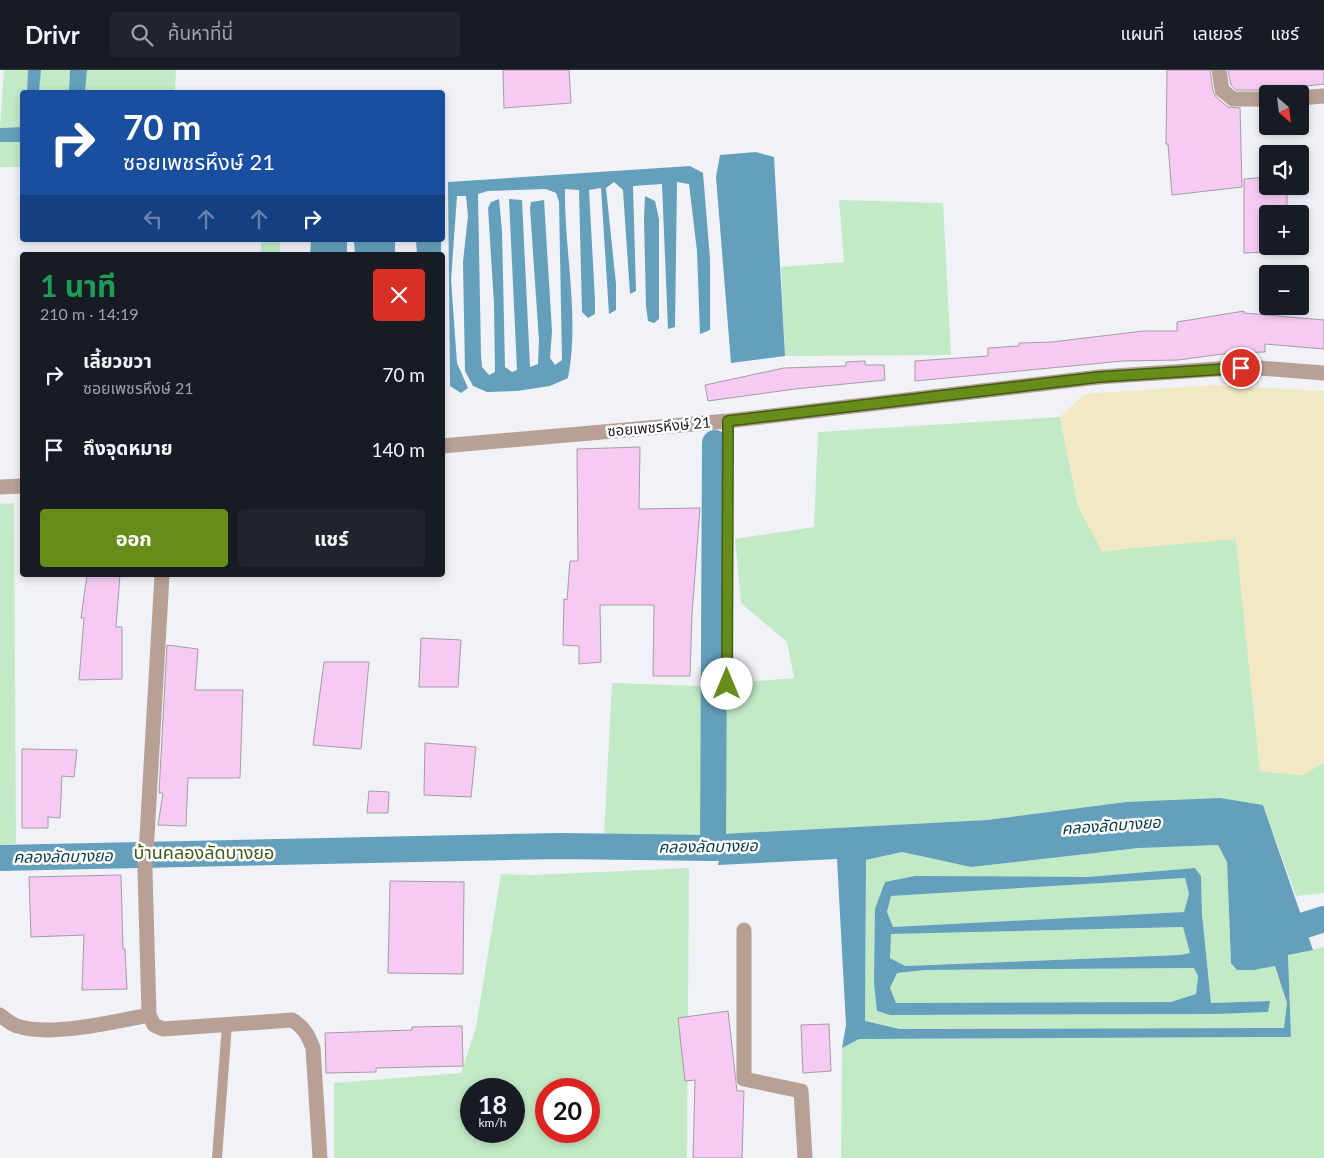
<!DOCTYPE html>
<html lang="th">
<meta charset="utf-8">
<style>
body{margin:0;font-family:Lato,"Noto Sans Thai",sans-serif;background:#20242c;color:#f1f3f6;height:100vh;display:flex;flex-direction:column;font-size:19px;white-space:nowrap}
*{box-sizing:border-box;margin:0}
p{font-size:16px;color:#9ea1a6}
.icon{flex:none;width:28px;height:28px;fill:none;stroke:currentColor;stroke-width:2;stroke-linecap:round;stroke-linejoin:round}
.map{position:relative;flex:1;overflow:hidden}
.details{position:absolute;left:20px;top:182px;width:425px;height:325px;display:flex;flex-direction:column;background:#171b24;border-radius:5px;box-shadow:0 2px 8px #0003}
.details>*{flex:none}
.guide{position:absolute;left:20px;top:20px;width:425px;height:152px;border-radius:5px;box-shadow:0 2px 8px #0003;background:#1a4fa0;color:#fff;overflow:hidden}
.needle{width:32px;rotate:152deg}
.buttons{position:absolute;left:1259px;top:15px;display:grid;gap:10px}
.buttons a{display:grid;place-items:center;width:50px;height:50px;border-radius:5px;background:#171b24;box-shadow:0 2px 8px #0003;font-size:25px}
.speed{position:absolute;left:460px;top:1008px;display:flex;gap:10px;font-size:25px;font-weight:700;text-align:center}
.speed>*{display:grid;place-content:center;width:65px;height:65px;border-radius:50%;background:#171b24;box-shadow:0 2px 8px #0003;line-height:1}
.speed small{font-size:12px;font-weight:400}
.speed .limit{border:8px solid #d22;background:#fff;color:#111}
.pin{position:absolute;display:grid;place-items:center;width:42px;height:42px;color:#fff;margin:-21px;border:2px solid #fff;border-radius:50%;box-shadow:0 1px 5px #0007}
.me{position:absolute;width:55px;margin:-28px;rotate:0deg;stroke-linejoin:round;filter:drop-shadow(0 0 4px #0008)}
.turn{display:flex;align-items:center;gap:18px;height:105px;padding:0 20px;font-size:22px}
.turn .icon{width:65px;height:65px;stroke-width:2.5}
.turn b{display:block;font-size:35px;line-height:42px}
.lanes{display:flex;align-items:center;height:48px;padding:0 20px;background:#0003;justify-content:center;gap:25px;direction:ltr}
.lanes .off{opacity:.35}
.round{display:grid;place-items:center;flex:none;width:52px;height:52px;border-radius:5px;background:#20242c}
.overview{display:flex;align-items:center;justify-content:space-between;height:85px;padding:0 20px}
h1{font-size:30px;font-weight:700;line-height:38px;color:#1e9e55}
.primary-button{display:flex;gap:10px;margin-top:auto;padding:10px 20px}
.primary-button a{flex:1;height:58px;border-radius:5px;background:#668d1a;color:#fff;font-size:20px;font-weight:700;line-height:58px;text-align:center}
.primary-button a+a{background:#20242c;color:#f1f3f6}
ul{padding:0;list-style:none}
li{display:flex;align-items:center;gap:15px;height:75px;padding:0 20px}
li div{flex:1}
li b{display:block;font-size:19px}
li em{font-style:normal}
header{display:flex;align-items:center;gap:30px;box-sizing:border-box;height:70px;padding:0 25px;background:#171b24;border-bottom:1px solid #363941}
header strong{font-size:24px}
nav{display:flex;gap:28px;margin-inline-start:auto;font-size:18px}
.search{width:350px;height:45px;background:#20242c;display:flex;align-items:center;gap:12px;box-sizing:border-box;padding:0 18px;border-radius:5px;color:#9ea1a6;font-size:19px}
.map>svg:first-child{display:block}
</style>
<header>
<strong>Drivr</strong>
<div class="search"><svg class="icon" aria-label="search" viewBox="0 0 24 24"><circle cx="10" cy="10" r="6"/><path d="M15 15l6 6"/></svg>ค้นหาที่นี่</div>
<nav><a>แผนที่</a><a>เลเยอร์</a><a>แชร์</a></nav>
</header>
<div class="map">
<svg width="1324" height="1088" viewBox="0 0 1324 1088">
<rect width="100%" height="100%" fill="#f0f2f8"/>
<g fill="#c2eac6" fill-rule="evenodd">
<path d="M 4,0 L 28,0 L 27,22 L 22,22 L 22,57 L 0,58 Z"/>
<path d="M 41,0 L 70,0 L 69,22 L 39,22 Z"/>
<path d="M 87,0 L 176,0 L 175,22 L 85,22 Z"/>
<rect x="0" y="72" width="22" height="25"/>
<path d="M 839,130 L 943,133 L 951,285 L 785,286 L 781,197 L 844,192 Z"/>
<rect x="261" y="170" width="19" height="15"/>
<path d="M 1060,347 L 1078,436 L 1102,481 L 1236,468 L 1260,701 L 1303,705 L 1324,692 L 1324,823 L 1296,826 L 1263,735 L 1126,732 L 987,750 L 729,764 L 604,766 L 612,613 L 698,616 L 794,608 L 787,572 L 741,533 L 735,469 L 814,457 L 818,362 Z"/>
<path d="M 14,433 L 16,774 L 0,775 L 0,434 Z"/>
<path d="M 1218,775 L 1227,792 L 1231,893 L 1254,900 L 1275,896 L 1287,933 L 1285,958 L 900,959 L 865,951 L 866,790 L 902,782 L 971,797 L 1139,778 ZM 1195,798 L 1201,806 L 1202,844 L 1211,933 L 1270,931 L 1214,944 L 890,945 L 877,941 L 885,812 L 1087,807 Z"/>
<path d="M 689,798 L 687,1088 L 334,1088 L 334,1013 L 461,1003 L 476,957 L 501,804 L 534,805 ZM 471,1019 L 514,1019 L 514,1061 L 471,1061 ZM 546,1019 L 589,1019 L 589,1061 L 546,1061 Z"/>
<path d="M 1185,808 L 1189,824 L 1184,842 L 893,857 L 887,842 L 891,826 Z"/>
<path d="M 1183,857 L 1190,883 L 1180,885 L 905,896 L 890,888 L 890,864 Z"/>
<path d="M 1324,877 L 1324,1088 L 841,1088 L 842,978 L 859,969 L 1291,967 L 1288,885 Z"/>
<path d="M 1195,898 L 1198,906 L 1196,924 L 1171,932 L 896,933 L 890,918 L 897,903 L 925,900 Z"/>
</g>
<path fill="#f2e8c3" d="M 1213,315 L 1324,321 L 1324,692 L 1304,705 L 1260,701 L 1236,469 L 1102,481 L 1078,436 L 1060,347 L 1084,324 Z"/>
<g fill="#64a0bc" fill-rule="evenodd">
<path d="M 28,0 L 41,0 L 39,22 L 27,22 Z"/>
<path d="M 70,0 L 87,0 L 85,22 L 69,22 Z"/>
<path d="M 22,57 L 22,72 L 0,72 L 0,58 Z"/>
<path d="M 756,82 L 774,87 L 785,286 L 731,293 L 716,107 L 720,85 Z"/>
<path d="M 690,96 L 703,103 L 710,189 L 710,260 L 700,264 L 697,181 L 689,114 L 677,112 L 675,257 L 668,259 L 662,114 L 633,116 L 636,221 L 630,224 L 623,120 L 614,112 L 606,118 L 616,214 L 616,240 L 609,244 L 601,118 L 589,120 L 595,230 L 595,244 L 588,248 L 582,242 L 579,120 L 565,119 C 564,181 580,246 568,308 L 550,316 L 517,321 L 487,322 L 473,316 L 465,301 L 463,192 L 468,146 L 466,126 L 457,126 L 451,210 L 457,293 L 468,318 L 461,323 L 450,316 L 448,112 ZM 546,119 L 556,123 L 559,132 L 562,290 L 555,295 L 550,288 L 552,261 L 544,130 L 531,132 L 530,138 L 539,271 L 538,294 L 530,297 L 522,130 L 509,129 L 517,300 L 512,302 L 505,297 L 502,161 L 499,129 L 491,132 L 488,138 L 494,234 L 495,302 L 489,305 L 482,297 L 481,285 L 478,124 L 488,121 Z"/>
<path d="M 645,126 L 655,131 L 659,149 L 659,249 L 654,253 L 648,251 L 646,236 L 644,148 Z"/>
<path d="M 311,170 L 347,170 L 347,185 L 310,185 Z"/>
<path d="M 354,170 L 395,170 L 395,185 L 355,185 Z"/>
<path d="M 416,170 L 441,170 L 441,185 L 417,185 Z"/>
<path d="M 1220,728 L 1263,735 L 1313,880 L 1288,885 L 1291,967 L 859,969 L 842,978 L 846,955 L 837,789 L 718,795 L 723,764 L 987,750 L 1126,732 ZM 1218,775 L 1227,792 L 1231,893 L 1237,900 L 1254,900 L 1275,896 L 1287,933 L 1284,958 L 900,959 L 865,951 L 866,790 L 902,782 L 971,797 L 1139,778 Z"/>
<path d="M 1195,798 L 1201,806 L 1202,844 L 1211,933 L 1270,931 L 1268,942 L 1214,944 L 890,945 L 877,941 L 874,913 L 875,839 L 885,812 L 915,806 L 1087,807 ZM 1185,808 L 1189,824 L 1184,842 L 893,857 L 887,842 L 891,826 ZM 1183,857 L 1190,883 L 1180,885 L 905,896 L 890,888 L 891,864 ZM 1194,898 L 1198,906 L 1196,924 L 1171,932 L 896,933 L 890,918 L 897,903 L 925,900 Z"/>
</g>
<g fill="none" stroke-linecap="round" stroke-linejoin="round">
<g stroke="#64a0bc" stroke-width="26">
<path d="M 713,778 L 715,373"/>
<path d="M 0,788 L 560,776 L 713,778 L 757,776"/>
<path d="M 1270,860 L 1283,862 L 1324,849"/>
</g>
</g>
<g fill="#f7caf4" stroke="#a39da2">
<path d="M 503,0 L 569,0 L 571,33 L 504,38 Z"/>
<path d="M 1167,0 L 1210,0 L 1213,21 L 1216,27 L 1228,37 L 1240,38 L 1242,117 L 1172,125 L 1168,74 L 1166,74 Z"/>
<path d="M 1228,0 L 1324,0 L 1324,14 L 1270,20 L 1236,20 L 1231,15 Z"/>
<path d="M 1268,107 L 1268,116 L 1287,116 L 1287,144 L 1268,144 L 1268,176 L 1289,176 L 1289,181 L 1244,183 L 1244,109 Z"/>
<path d="M 1244,241 L 1244,243 L 1324,250 L 1324,279 L 1265,274 L 1265,282 L 1230,283 L 1178,290 L 1123,291 L 915,311 L 915,291 L 988,286 L 988,278 L 1019,276 L 1019,273 L 1052,272 L 1143,261 L 1177,261 L 1177,252 Z"/>
<path d="M 865,291 L 865,295 L 884,295 L 885,310 L 795,319 L 708,331 L 705,315 L 784,298 L 846,296 L 846,292 Z"/>
<path d="M 640,377 L 639,439 L 700,438 L 692,544 L 690,606 L 653,606 L 654,535 L 600,535 L 601,592 L 579,594 L 579,576 L 563,575 L 564,529 L 567,530 L 570,491 L 578,491 L 577,379 Z"/>
<path d="M 87,505 L 120,505 L 116,557 L 122,557 L 122,609 L 79,610 L 84,548 L 81,548 Z"/>
<path d="M 421,568 L 461,570 L 458,617 L 419,617 Z"/>
<path d="M 167,575 L 198,579 L 195,620 L 243,620 L 240,708 L 188,708 L 186,756 L 158,755 L 163,723 L 159,723 Z"/>
<path d="M 324,592 L 369,592 L 361,679 L 313,675 Z"/>
<path d="M 425,673 L 476,677 L 471,727 L 424,725 Z"/>
<path d="M 22,679 L 77,680 L 74,707 L 62,706 L 60,748 L 48,747 L 48,758 L 22,758 Z"/>
<path d="M 369,721 L 389,722 L 388,743 L 367,743 Z"/>
<path d="M 121,805 L 123,879 L 125,879 L 127,919 L 82,920 L 84,865 L 31,867 L 29,807 Z"/>
<path d="M 390,811 L 464,812 L 463,904 L 388,903 Z"/>
<path d="M 728,941 L 737,1021 L 744,1021 L 742,1088 L 693,1088 L 695,1010 L 685,1011 L 678,948 Z"/>
<path d="M 829,954 L 831,1001 L 803,1003 L 801,955 Z"/>
<path d="M 462,956 L 463,996 L 376,998 L 376,1002 L 326,1003 L 325,963 L 412,960 L 412,957 Z"/>
</g>
<g fill="none" stroke-linecap="round" stroke-linejoin="round">
<g stroke="#b9a094" stroke-width="10">
<path d="M 727,614 L 728,351"/>
<path d="M 217,1088 L 227,954"/>
</g>
<g stroke="#b9a094" stroke-width="15">
<path d="M 1219,0 L 1222,20 L 1233,29 L 1268,29"/>
<path d="M 1300,28 L 1324,26"/>
<path d="M 442,376 L 728,351 L 1099,307 L 1247,297 L 1324,303"/>
<path d="M 0,417 L 22,416"/>
<path d="M 162,505 L 145,801 L 149,945 L 154,955 L 163,959 L 292,950 C 304,957 308,965 313,978 L 320,1088"/>
<path d="M 744,860 L 744,1009 L 801,1021 L 805,1088"/>
<path d="M 0,945 C 5,949 11,954 17,956 C 50,967 114,952 149,945"/>
</g>
</g>
<g fill="none" stroke-linecap="round" stroke-linejoin="round">
<g stroke="#425c11" stroke-width="12">
<path id="route" d="M 727,614 L 728,351 L 1099,307 L 1241,298"/>
</g>
<use href="#route" stroke="#668d1a" stroke-width="9"/>
</g>
<g text-anchor="middle" stroke-width="5" stroke-linejoin="round" paint-order="stroke">
<g font-size="15" fill="#1b1c1e" stroke="#fff">
<text transform="translate(659 357) rotate(-5)" y="5">ซอยเพชรหึงษ์ 21</text>
</g>
<g font-size="16" font-style="italic" fill="#00394c" stroke="#fff">
<text transform="translate(1111 755) rotate(-4)" y="6">คลองลัดบางยอ</text>
<text transform="translate(708 776) rotate(-1)" y="6">คลองลัดบางยอ</text>
<text transform="translate(63 786) rotate(-1)" y="6">คลองลัดบางยอ</text>
</g>
<g font-size="18" fill="#3f5811" stroke="#fff">
<text x="204" y="789">บ้านคลองลัดบางยอ</text>
</g>
</g>
</svg>
<div class="buttons">
<a><svg class="needle" viewBox="-14 -14 28 28"><path d="M0-13l5 13h-10z" fill="#e53935"/><path d="M0 13l5-13h-10z" fill="#9ea1a6"/></svg></a>
<a><svg class="icon" aria-label="sound" viewBox="0 0 24 24"><path d="M4 9h4l5-4v14l-5-4H4zM17 9q2 3 0 6"/></svg></a>
<a>+</a>
<a>−</a>
</div>
<div class="speed"><div>18<small>km/h</small></div><div class="limit">20</div></div>
<div class="pin" style="left:1241px;top:298px;background:#d93025"><svg class="icon" aria-label="arrive" viewBox="0 0 24 24"><path d="M6 21V4h12l-3 4 3 4H6"/></svg></div>
<svg class="me" style="left:727px;top:614px" viewBox="-20 -20 40 40"><circle r="19" fill="#fff"/><path d="M0-13L10 11 0 6-10 11z" fill="#668d1a"/></svg>
<div class="guide">
<div class="turn"><svg class="icon" aria-label="right" viewBox="0 0 24 24"><path d="M7 20v-9h11M14 6l5 5-5 5"/></svg><div><b>70 m</b>ซอยเพชรหึงษ์ 21</div></div>
<div class="lanes"><svg class="icon off" aria-label="left" viewBox="0 0 24 24"><path d="M17 20v-9H6M10 6l-5 5 5 5"/></svg><svg class="icon off" aria-label="ahead" viewBox="0 0 24 24"><path d="M12 20V5M6 11l6-6 6 6"/></svg><svg class="icon off" aria-label="ahead" viewBox="0 0 24 24"><path d="M12 20V5M6 11l6-6 6 6"/></svg><svg class="icon" aria-label="right" viewBox="0 0 24 24"><path d="M7 20v-9h11M14 6l5 5-5 5"/></svg></div>
</div>
<section class="details">
<div class="overview"><div><h1>1 นาที</h1><p>210 m · 14:19</p></div><a class="round" style="background:#d93025;color:#fff"><svg class="icon" aria-label="close" viewBox="0 0 24 24"><path d="M6 6l12 12M18 6L6 18"/></svg></a></div>
<ul>
<li><svg class="icon" aria-label="right" viewBox="0 0 24 24"><path d="M7 20v-9h11M14 6l5 5-5 5"/></svg><div><b>เลี้ยวขวา</b><p>ซอยเพชรหึงษ์ 21</p></div><em>70 m</em></li>
<li><svg class="icon" aria-label="arrive" viewBox="0 0 24 24"><path d="M6 21V4h12l-3 4 3 4H6"/></svg><div><b>ถึงจุดหมาย</b></div><em>140 m</em></li>
</ul>
<div class="primary-button"><a>ออก</a><a>แชร์</a></div>
</section>
</div>
